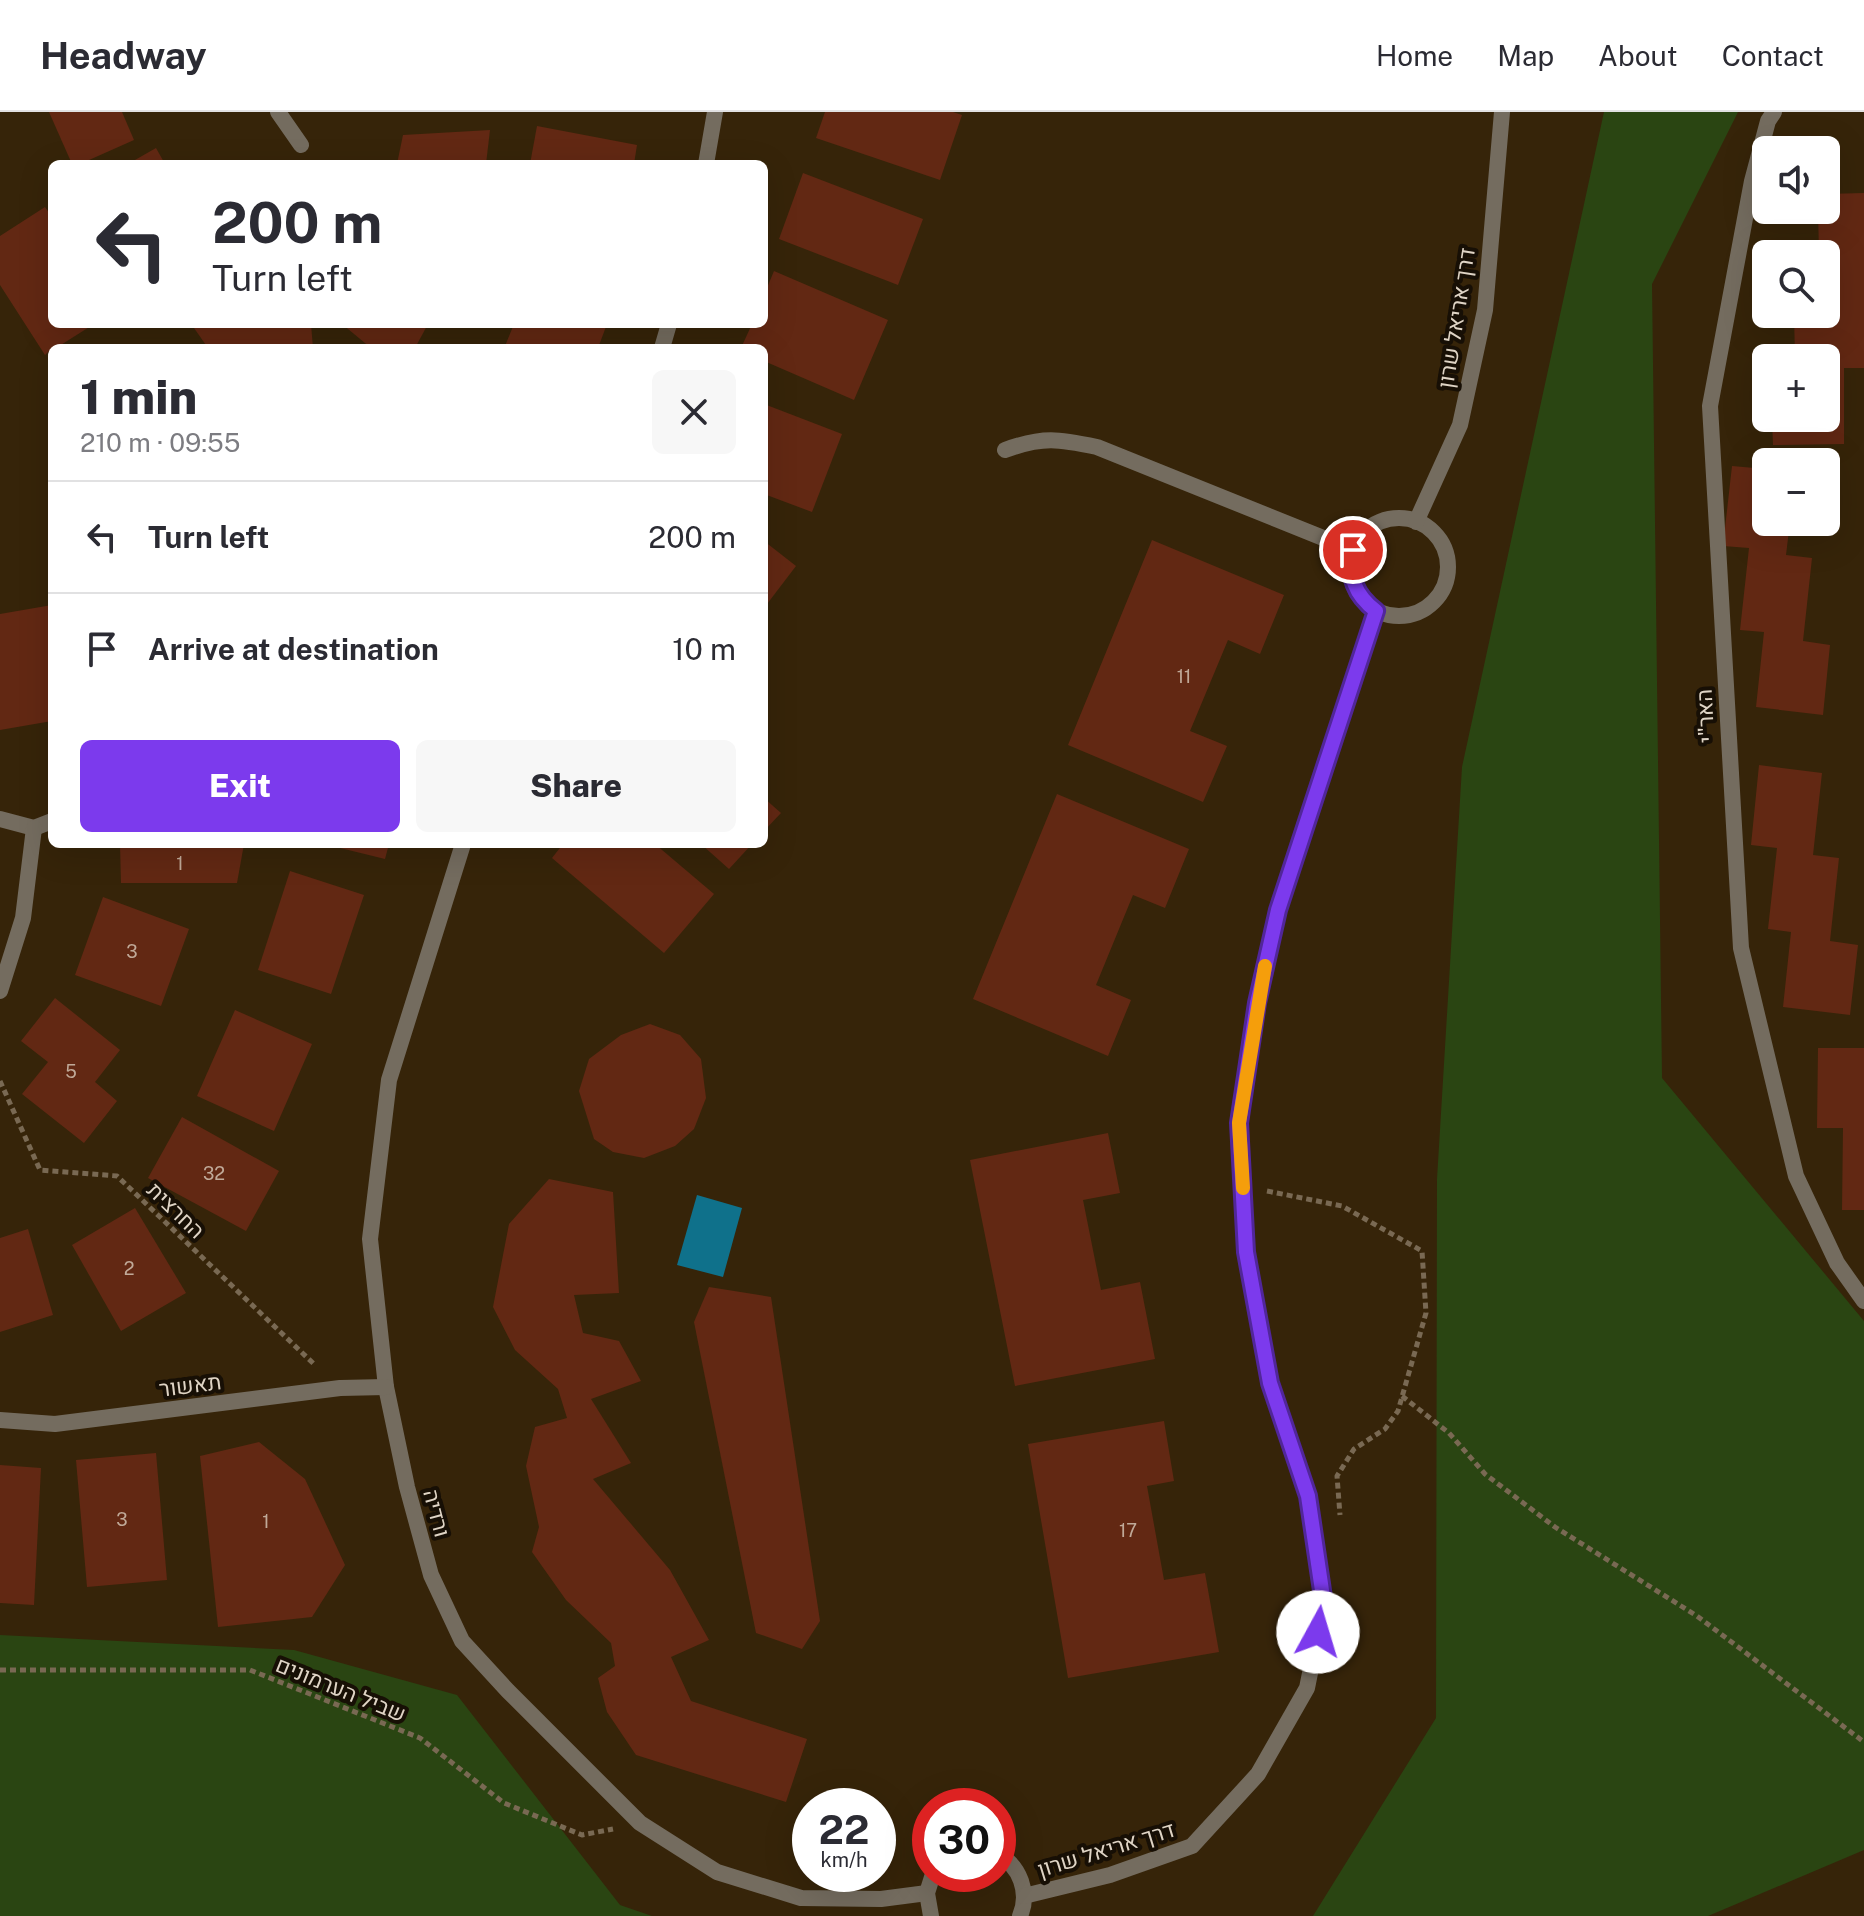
<!DOCTYPE html>
<meta charset="utf-8">
<style>
body{margin:0;font-family:"Public Sans",Heebo,sans-serif;background:#f7f7f7;color:#2b2b33;height:100vh;display:flex;flex-direction:column;font-size:30px;white-space:nowrap}
*{box-sizing:border-box;margin:0}
p{font-size:26px;color:#7c7c81}
.icon{flex:none;width:44px;height:44px;fill:none;stroke:currentColor;stroke-width:2;stroke-linecap:round;stroke-linejoin:round}
.map{position:relative;flex:1;overflow:hidden}
.details{position:absolute;left:48px;top:232px;width:720px;height:504px;display:flex;flex-direction:column;background:#fff;border-radius:12px;box-shadow:0 8px 32px #0002}
.details>*{flex:none}
.banner{position:absolute;left:48px;top:48px;width:720px;height:168px;border-radius:12px;box-shadow:0 8px 32px #0002;background:#fff;color:#2b2b33;overflow:hidden}
.fabs{position:absolute;left:1752px;top:24px;display:grid;gap:16px}
.fabs a{display:grid;place-items:center;width:88px;height:88px;border-radius:12px;background:#fff;box-shadow:0 8px 32px #0002;font-size:40px}
.speed{position:absolute;left:792px;top:1676px;display:flex;gap:16px;font-size:40px;font-weight:700;text-align:center}
.speed>*{display:grid;place-content:center;width:104px;height:104px;border-radius:50%;background:#fff;box-shadow:0 8px 32px #0002;line-height:1}
.speed small{font-size:20px;font-weight:400}
.speed .limit{border:12px solid #d22;background:#fff;color:#111}
.pin{position:absolute;display:grid;place-items:center;width:68px;height:68px;color:#fff;margin:-34px;border:4px solid #fff;border-radius:50%;box-shadow:0 2px 8px #0007}
.me{position:absolute;width:88px;margin:-44px;rotate:6deg;stroke-linejoin:round;filter:drop-shadow(0 0 6px #0008)}
.turn{display:flex;align-items:center;gap:28px;height:168px;padding:0 32px;font-size:36px}
.turn .icon{width:104px;height:104px;stroke-width:2.5}
.turn b{display:block;font-size:56px;line-height:68px}
.round{display:grid;place-items:center;flex:none;width:84px;height:84px;border-radius:12px;background:#f7f7f7}
.overview{display:flex;align-items:center;justify-content:space-between;height:136px;padding:0 32px}
h1{font-size:48px;font-weight:800;line-height:60px}
.button{display:flex;gap:16px;margin-top:auto;padding:16px 32px}
.button a{flex:1;height:92px;border-radius:12px;background:#7c3aed;color:#fff;font-size:32px;font-weight:800;line-height:92px;text-align:center}
.button a+a{background:#f7f7f7;color:#2b2b33}
ul{padding:0;list-style:none}
li{display:flex;align-items:center;gap:24px;height:112px;padding:0 32px;border-top:2px solid #e1e1e2}
li div{flex:1}
li b{display:block;font-size:30px}
li em{font-style:normal}
header{display:flex;align-items:center;gap:48px;box-sizing:border-box;height:112px;padding:0 40px;background:#fff;border-bottom:2px solid #e1e1e2}
header strong{font-size:38px}
nav{display:flex;gap:44px;margin-inline-start:auto;font-size:28px}
.map>svg:first-child{display:block}
</style>
<header>
<strong>Headway</strong>
<nav><a>Home</a><a>Map</a><a>About</a><a>Contact</a></nav>
</header>
<div class="map">
<svg width="1864" height="1804" viewBox="0 0 1864 1804">
<rect width="100%" height="100%" fill="#362409"/>
<g fill="#2a4512">
<path d="M 1604,0 L 1738,0 L 1652,172 L 1662,966 L 1864,1209 L 1864,1738 L 1708,1804 L 1313,1804 L 1436,1606 L 1437,1067 L 1462,655 Z"/>
<path d="M 0,1523 L 294,1538 L 457,1583 L 620,1793 L 652,1804 L 0,1804 Z"/>
</g>
<path fill="#0f718b" d="M 697,1083 L 742,1096 L 723,1165 L 677,1153 Z"/>
<g fill="#622813">
<path d="M 49,0 L 122,0 L 134,28 L 80,52 L 72,52 Z"/>
<path d="M 825,0 L 953,0 L 962,3 L 940,68 L 816,26 Z"/>
<path d="M 537,14 L 637,33 L 634,52 L 530,52 Z"/>
<path d="M 490,18 L 486,52 L 397,52 L 403,23 Z"/>
<path d="M 156,36 L 165,52 L 128,52 Z"/>
<path d="M 803,61 L 923,107 L 898,173 L 779,127 Z"/>
<path d="M 1864,81 L 1864,256 L 1844,256 L 1844,332 L 1773,333 L 1772,306 L 1826,306 L 1826,246 L 1795,246 L 1794,202 L 1826,202 L 1826,142 L 1819,142 L 1818,98 L 1826,98 L 1826,82 Z"/>
<path d="M 45,95 L 52,105 L 52,212 L 94,212 L 56,236 L 52,236 L 45,243 L 0,173 L 0,124 Z"/>
<path d="M 774,159 L 888,208 L 854,288 L 764,249 L 764,236 L 741,236 L 752,212 L 764,212 L 764,183 Z"/>
<path d="M 196,212 L 311,212 L 313,236 L 208,236 L 194,216 Z"/>
<path d="M 342,212 L 428,212 L 415,236 L 371,236 Z"/>
<path d="M 514,212 L 607,212 L 598,236 L 509,236 L 505,234 Z"/>
<path d="M 764,292 L 842,322 L 812,400 L 764,382 Z"/>
<path d="M 1732,354 L 1766,357 L 1766,410 L 1790,410 L 1786,443 L 1812,446 L 1803,529 L 1830,533 L 1823,603 L 1756,595 L 1764,520 L 1740,518 L 1749,436 L 1723,434 Z"/>
<path d="M 1152,428 L 1284,483 L 1260,542 L 1228,528 L 1190,619 L 1227,634 L 1203,690 L 1068,633 Z"/>
<path d="M 764,429 L 796,454 L 764,496 Z"/>
<path d="M 52,493 L 52,609 L 0,618 L 0,502 Z"/>
<path d="M 1759,653 L 1822,661 L 1813,743 L 1839,746 L 1830,829 L 1858,833 L 1850,903 L 1783,895 L 1791,820 L 1768,817 L 1777,736 L 1751,733 Z"/>
<path d="M 1057,682 L 1189,737 L 1165,796 L 1133,783 L 1096,873 L 1131,888 L 1108,944 L 973,887 Z"/>
<path d="M 764,686 L 781,701 L 764,719 Z"/>
<path d="M 120,732 L 244,732 L 237,771 L 121,771 Z"/>
<path d="M 324,732 L 389,732 L 385,747 Z"/>
<path d="M 563,732 L 655,732 L 714,782 L 664,841 L 552,746 Z"/>
<path d="M 701,732 L 752,732 L 729,757 Z"/>
<path d="M 290,759 L 364,783 L 331,882 L 258,858 Z"/>
<path d="M 103,785 L 189,817 L 161,894 L 75,863 Z"/>
<path d="M 55,886 L 120,938 L 95,970 L 117,989 L 84,1031 L 22,982 L 48,950 L 21,929 Z"/>
<path d="M 235,898 L 312,932 L 274,1019 L 197,984 Z"/>
<path d="M 650,912 L 680,923 L 701,947 L 706,986 L 694,1017 L 675,1034 L 644,1046 L 613,1040 L 594,1027 L 579,979 L 589,947 L 621,923 Z"/>
<path d="M 1818,936 L 1864,936 L 1864,1098 L 1842,1098 L 1843,1016 L 1817,1016 Z"/>
<path d="M 182,1005 L 279,1059 L 246,1119 L 148,1066 Z"/>
<path d="M 1108,1021 L 1120,1081 L 1083,1088 L 1101,1178 L 1140,1170 L 1155,1247 L 1015,1274 L 970,1048 Z"/>
<path d="M 549,1067 L 613,1080 L 619,1181 L 574,1183 L 583,1221 L 619,1229 L 641,1269 L 591,1287 L 631,1351 L 593,1367 L 670,1458 L 709,1528 L 671,1545 L 691,1589 L 807,1627 L 786,1690 L 636,1643 L 607,1600 L 598,1566 L 615,1554 L 611,1531 L 566,1488 L 532,1440 L 539,1415 L 526,1354 L 535,1315 L 567,1306 L 558,1277 L 515,1238 L 493,1195 L 509,1112 Z"/>
<path d="M 135,1096 L 186,1181 L 121,1219 L 72,1133 Z"/>
<path d="M 28,1117 L 53,1203 L 0,1220 L 0,1126 Z"/>
<path d="M 709,1175 L 771,1185 L 820,1509 L 802,1537 L 756,1521 L 694,1210 Z"/>
<path d="M 1164,1309 L 1174,1369 L 1147,1374 L 1164,1468 L 1205,1461 L 1219,1540 L 1068,1566 L 1028,1332 Z"/>
<path d="M 259,1330 L 305,1367 L 345,1453 L 312,1505 L 218,1515 L 200,1344 Z"/>
<path d="M 156,1341 L 167,1468 L 87,1475 L 76,1348 Z"/>
<path d="M 0,1353 L 41,1356 L 34,1493 L 0,1491 Z"/>
</g>
<g fill="none" stroke-linecap="round" stroke-linejoin="round">
<g stroke="#796953" stroke-width="5" stroke-dasharray="6 4" stroke-linecap="butt">
<path d="M 0,969 L 40,1058 L 117,1064 L 316,1254"/>
<path d="M 1267,1079 L 1342,1094 L 1422,1139 L 1426,1201 L 1398,1299 L 1385,1317 L 1354,1337 L 1337,1364 L 1340,1403"/>
<path d="M 1402,1284 L 1449,1321 L 1485,1362 L 1555,1415 L 1697,1504 L 1864,1630"/>
<path d="M 0,1558 L 250,1558 L 420,1626 L 504,1691 L 582,1723 L 613,1717"/>
</g>
<g stroke="#746c5f" stroke-width="16">
<path d="M 278,0 L 301,33"/>
<path d="M 1774,0 L 1768,9 L 1752,69 L 1710,294 L 1741,836 L 1796,1064 L 1837,1151 L 1864,1189"/>
<path d="M 706,52 L 715,0"/>
<path d="M 662,236 L 669,212"/>
<path d="M 1005,338 C 1043,324 1059,327 1097,335 L 1353,438"/>
<circle cx="1399" cy="455" r="49"/>
<path d="M 1416,410 L 1460,313 L 1485,198 L 1502,0"/>
<path d="M 0,707 L 34,716 L 52,709"/>
<path d="M 463,732 L 389,968 L 370,1127 L 386,1275 L 407,1375 L 431,1463 L 462,1529 L 508,1579 L 640,1711 L 717,1760 L 801,1786 L 881,1787 L 927,1781"/>
<path d="M 0,879 L 23,806 L 34,716"/>
<path d="M 0,1308 L 55,1312 L 340,1276 L 386,1275"/>
<path d="M 998,1742 C 1020,1754 1030,1781 1020,1804"/>
<path d="M 1024,1784 L 1110,1763 L 1192,1734 L 1258,1662 L 1307,1576 L 1324,1492 L 1308,1384 L 1270,1271 L 1246,1140 L 1239,1011 L 1257,891 L 1278,798 L 1376,499"/>
<path d="M 931,1804 L 927,1781 L 933,1762"/>
</g>
</g>
<g fill="none" stroke-linecap="round" stroke-linejoin="round">
<g stroke="#51269a" stroke-width="20">
<path id="route" d="M 1318,1520 L 1324,1492 L 1308,1384 L 1270,1271 L 1246,1140 L 1239,1011 L 1257,891 L 1278,798 L 1376,499 C 1355,483 1348,465 1353,438"/>
</g>
<use href="#route" stroke="#7c3aed" stroke-width="14"/>
<path stroke="#f59e0b" stroke-width="14" d="M 1243,1076 L 1239,1011 L 1265,854"/>
</g>
<g text-anchor="middle" stroke-width="8" stroke-linejoin="round" paint-order="stroke">
<g font-size="18" fill="#c0a998">
<text x="1184" y="571">11</text>
<text x="180" y="758">1</text>
<text x="132" y="846">3</text>
<text x="71" y="966">5</text>
<text x="214" y="1068">32</text>
<text x="129" y="1163">2</text>
<text x="122" y="1414">3</text>
<text x="266" y="1416">1</text>
<text x="1128" y="1425">17</text>
</g>
<g font-size="22" fill="#dfd4c5" stroke="#170f05">
<text transform="translate(1456 206) rotate(-81)" y="8">דרך אריאל שרון</text>
<text transform="translate(1705 604) rotate(-93)" y="8">האר"י</text>
<text transform="translate(176 1098) rotate(44)" y="8">החרצית</text>
<text transform="translate(190 1273) rotate(-7)" y="8">תאשור</text>
<text transform="translate(437 1401) rotate(75)" y="8">ורדיה</text>
<text transform="translate(341 1577) rotate(22)" y="8">שביל הערמונים</text>
<text transform="translate(1106 1737) rotate(-17)" y="8">דרך אריאל שרון</text>
</g>
</g>
</svg>
<div class="fabs">
<a><svg class="icon" aria-label="sound" viewBox="0 0 24 24"><path d="M4 9h4l5-4v14l-5-4H4zM17 9q2 3 0 6"/></svg></a>
<a><svg class="icon" aria-label="search" viewBox="0 0 24 24"><circle cx="10" cy="10" r="6"/><path d="M15 15l6 6"/></svg></a>
<a>+</a>
<a>−</a>
</div>
<div class="speed"><div>22<small>km/h</small></div><div class="limit">30</div></div>
<div class="pin" style="left:1353px;top:438px;background:#d93025"><svg class="icon" aria-label="arrive" viewBox="0 0 24 24"><path d="M6 21V4h12l-3 4 3 4H6"/></svg></div>
<svg class="me" style="left:1318px;top:1520px" viewBox="-20 -20 40 40"><circle r="19" fill="#fff"/><path d="M0-13L10 11 0 6-10 11z" fill="#7c3aed"/></svg>
<div class="banner">
<div class="turn"><svg class="icon" aria-label="left" viewBox="0 0 24 24"><path d="M17 20v-9H6M10 6l-5 5 5 5"/></svg><div><b>200 m</b>Turn left</div></div>
</div>
<section class="details">
<div class="overview"><div><h1>1 min</h1><p>210 m · 09:55</p></div><a class="round"><svg class="icon" aria-label="close" viewBox="0 0 24 24"><path d="M6 6l12 12M18 6L6 18"/></svg></a></div>
<ul>
<li><svg class="icon" aria-label="left" viewBox="0 0 24 24"><path d="M17 20v-9H6M10 6l-5 5 5 5"/></svg><div><b>Turn left</b></div><em>200 m</em></li>
<li><svg class="icon" aria-label="arrive" viewBox="0 0 24 24"><path d="M6 21V4h12l-3 4 3 4H6"/></svg><div><b>Arrive at destination</b></div><em>10 m</em></li>
</ul>
<div class="button"><a>Exit</a><a>Share</a></div>
</section>
</div>
